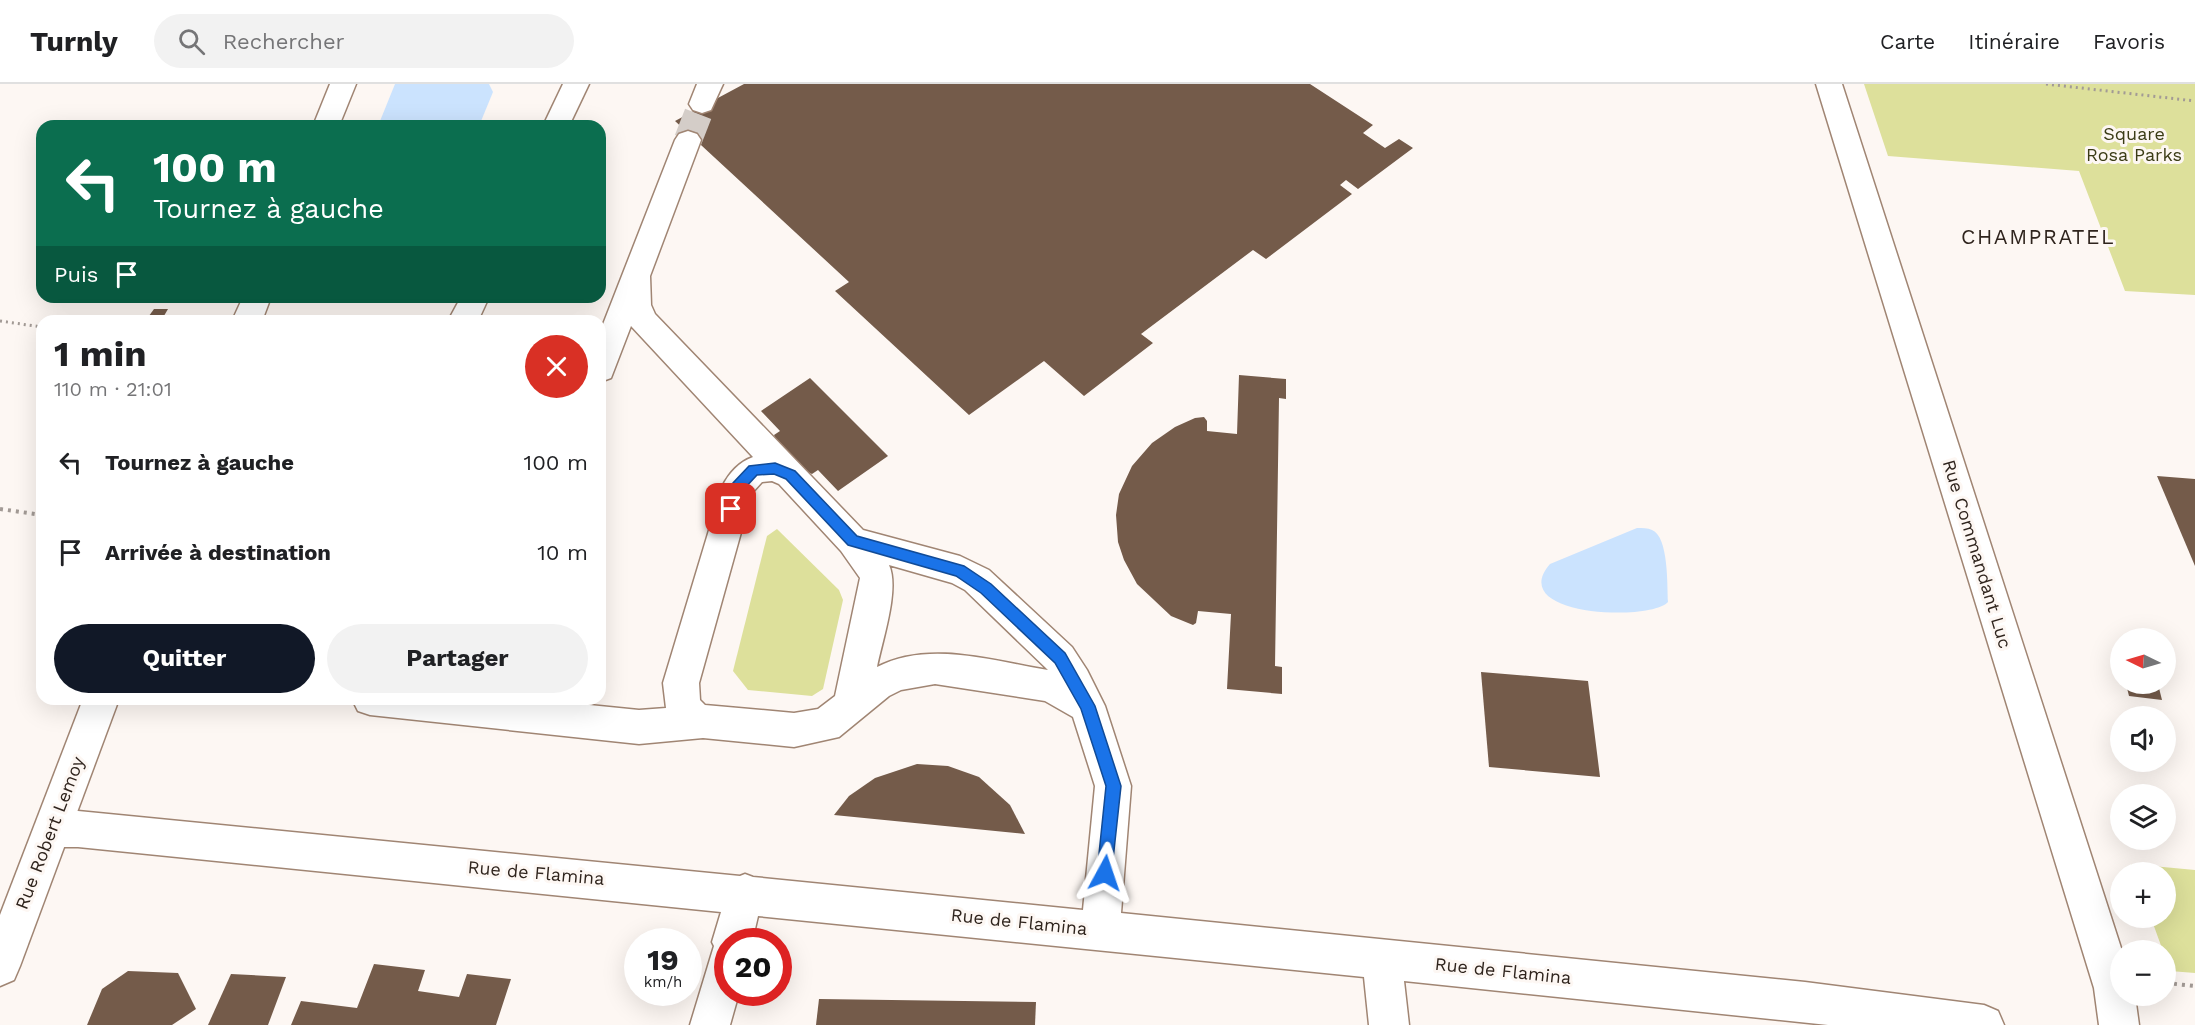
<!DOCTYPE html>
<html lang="fr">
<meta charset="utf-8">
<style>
body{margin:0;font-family:"Work Sans",sans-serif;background:#f2f2f2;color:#202124;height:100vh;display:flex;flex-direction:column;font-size:22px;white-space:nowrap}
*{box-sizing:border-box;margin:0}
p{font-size:20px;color:#757577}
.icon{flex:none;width:33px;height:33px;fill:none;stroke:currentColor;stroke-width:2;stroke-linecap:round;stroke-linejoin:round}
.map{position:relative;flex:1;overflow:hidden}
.panel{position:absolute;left:36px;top:231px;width:570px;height:390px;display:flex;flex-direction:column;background:#fff;border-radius:18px;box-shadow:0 6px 24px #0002}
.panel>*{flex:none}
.guide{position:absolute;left:36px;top:36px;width:570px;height:183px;border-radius:18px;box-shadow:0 6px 24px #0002;background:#0b6e4f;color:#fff;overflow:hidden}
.needle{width:39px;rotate:275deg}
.buttons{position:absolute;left:2110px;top:544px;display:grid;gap:12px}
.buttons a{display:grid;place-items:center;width:66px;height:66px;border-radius:50%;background:#fff;box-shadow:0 6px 24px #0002;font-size:30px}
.speed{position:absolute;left:624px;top:844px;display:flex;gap:12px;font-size:30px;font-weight:700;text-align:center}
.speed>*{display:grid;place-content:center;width:78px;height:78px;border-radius:50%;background:#fff;box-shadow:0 6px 24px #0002;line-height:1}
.speed small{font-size:15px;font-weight:400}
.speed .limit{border:9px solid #d22;background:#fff;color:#111}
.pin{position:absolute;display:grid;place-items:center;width:51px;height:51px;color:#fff;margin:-26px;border-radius:12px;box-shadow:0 3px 9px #0006}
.me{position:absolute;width:66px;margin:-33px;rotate:5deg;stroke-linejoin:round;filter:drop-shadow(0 0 4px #0008)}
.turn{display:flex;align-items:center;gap:21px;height:126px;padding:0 18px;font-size:27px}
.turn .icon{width:78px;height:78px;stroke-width:2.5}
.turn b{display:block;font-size:42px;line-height:51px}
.then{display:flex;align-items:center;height:57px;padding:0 18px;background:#0003;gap:12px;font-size:22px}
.round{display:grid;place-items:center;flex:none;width:63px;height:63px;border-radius:32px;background:#f2f2f2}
.summary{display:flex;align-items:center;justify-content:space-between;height:102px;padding:0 18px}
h1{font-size:36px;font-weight:700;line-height:45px}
.action{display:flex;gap:12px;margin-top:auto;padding:12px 18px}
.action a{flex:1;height:69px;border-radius:36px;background:#111827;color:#fff;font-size:24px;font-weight:700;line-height:69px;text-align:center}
.action a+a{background:#f2f2f2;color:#202124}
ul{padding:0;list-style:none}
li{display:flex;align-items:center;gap:18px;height:90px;padding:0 18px}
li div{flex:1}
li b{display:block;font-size:22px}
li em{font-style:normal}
header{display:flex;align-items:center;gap:36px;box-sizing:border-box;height:84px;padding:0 30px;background:#fff;border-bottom:2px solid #e0e0e0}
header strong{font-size:28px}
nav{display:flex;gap:33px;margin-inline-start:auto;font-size:21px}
.search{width:420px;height:54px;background:#f2f2f2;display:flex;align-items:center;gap:15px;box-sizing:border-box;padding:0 21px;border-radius:33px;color:#757577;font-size:22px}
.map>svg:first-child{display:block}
</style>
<header>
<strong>Turnly</strong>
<div class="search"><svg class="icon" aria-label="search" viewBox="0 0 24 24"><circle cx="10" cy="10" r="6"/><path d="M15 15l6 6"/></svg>Rechercher</div>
<nav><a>Carte</a><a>Itinéraire</a><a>Favoris</a></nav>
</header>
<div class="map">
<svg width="2195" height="941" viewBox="0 0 2195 941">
<rect width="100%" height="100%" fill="#fdf7f3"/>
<g fill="#dde09b">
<path d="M 1864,0 L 2195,0 L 2195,211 L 2125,207 L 2079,87 L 1888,72 Z"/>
<path d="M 777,445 L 839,506 L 843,516 L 823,605 L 812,612 L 748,606 L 733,587 L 767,452 Z"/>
<path d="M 2131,780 L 2195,786 L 2195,889 L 2170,887 L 2166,867 L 2163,867 L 2151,834 L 2166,834 L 2166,789 L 2134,789 Z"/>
</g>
<g fill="#cbe3fe">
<path d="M 395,0 L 489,0 L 493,8 L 479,42 L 378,42 Z"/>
<path d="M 1637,444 C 1642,444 1648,444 1652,446 C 1669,453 1667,502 1668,518 C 1650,538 1505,532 1550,480 Z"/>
</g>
<g fill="#745b4a">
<path d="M 744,0 L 1310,0 L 1373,41 L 1363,49 L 1385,64 L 1399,55 L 1413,64 L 1358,105 L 1346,96 L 1340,101 L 1352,110 L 1266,175 L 1253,166 L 1141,250 L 1153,259 L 1084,312 L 1044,277 L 969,331 L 835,207 L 849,198 L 675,37 Z"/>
<path d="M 154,225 L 168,225 L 161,237 L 146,236 Z"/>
<path d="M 1239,291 L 1286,295 L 1286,315 L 1279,314 L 1275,582 L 1282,583 L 1282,610 L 1227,605 L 1231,530 L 1198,527 L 1196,539 L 1193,541 L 1171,532 L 1137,500 L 1124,476 L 1118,458 L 1116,431 L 1119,410 L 1132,382 L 1152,359 L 1175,343 L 1195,334 L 1204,333 L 1207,337 L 1207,347 L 1237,350 Z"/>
<path d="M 810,294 L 888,372 L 838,407 L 818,386 L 812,390 L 799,384 L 778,361 L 774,351 L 780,347 L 761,327 Z"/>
<path d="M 2157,392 L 2195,395 L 2195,482 Z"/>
<path d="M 1481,588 L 1588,597 L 1600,693 L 1489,683 Z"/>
<path d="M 2126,600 L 2158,600 L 2162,616 L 2129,612 Z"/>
<path d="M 917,680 L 948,682 L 979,693 L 1010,721 L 1025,750 L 834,731 L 849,712 L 875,694 Z"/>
<path d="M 374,880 L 425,886 L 418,907 L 459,913 L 467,890 L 511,895 L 496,941 L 291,941 L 301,917 L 357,924 Z"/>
<path d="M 128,887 L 178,889 L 196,925 L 172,941 L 87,941 L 102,905 Z"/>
<path d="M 231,890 L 286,893 L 268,941 L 208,941 Z"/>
<path d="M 819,915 L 1036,918 L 1035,941 L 816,941 Z"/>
</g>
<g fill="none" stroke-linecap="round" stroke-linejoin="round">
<path stroke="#d4cdc8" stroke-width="28" stroke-dasharray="28 14" stroke-linecap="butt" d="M 688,56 L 702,20"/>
<g stroke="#a08573" stroke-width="3">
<g id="minor">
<path d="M 563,0 L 589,0 L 569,42 L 543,42 Z"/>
<path d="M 697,0 L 723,0 L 711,26 L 702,29 L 693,26 L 689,20 Z"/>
<path d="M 1816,0 L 1842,0 L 2122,867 L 2121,912 L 2135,912 L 2139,941 L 2099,941 L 2094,904 Z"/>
<path d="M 688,47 L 697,50 L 701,56 L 650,192 L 651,221 L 655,230 L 863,446 L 960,472 L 989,486 L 1072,563 L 1087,586 L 1105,622 L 1131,702 L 1121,829 L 1805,898 L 1984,921 L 1998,927 L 2004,941 L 1828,941 L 1404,897 L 1409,941 L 1369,941 L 1364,893 L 758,832 L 752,858 L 728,858 L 728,909 L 739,909 L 730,941 L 690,941 L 714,862 L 712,858 L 721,828 L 78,763 L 53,763 L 40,758 L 34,745 L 40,732 L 53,727 L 78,727 L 740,792 L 745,790 L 753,793 L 1083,826 L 1095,702 L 1073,633 L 1045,617 L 935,600 L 901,606 L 889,612 L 839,653 L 794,663 L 703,654 L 639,660 L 370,631 L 358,627 L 352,615 L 530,615 L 639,626 L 666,624 L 663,599 L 722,403 C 729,389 739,378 753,373 L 631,242 L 611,294 L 600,298 L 600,248 L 675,56 L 679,50 ZM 772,397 L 779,400 L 841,467 L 860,494 L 835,612 L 818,625 L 794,629 L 705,621 L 700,616 L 699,599 L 752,409 L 762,398 ZM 889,481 L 952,499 L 965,506 L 1048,586 C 993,577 929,556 877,583 C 882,557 900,505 889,481 Z"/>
<path d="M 461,213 L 489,213 L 478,237 L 448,237 Z"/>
</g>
</g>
<g stroke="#a08573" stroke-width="3">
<g id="major">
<path d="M 330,0 L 356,0 L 339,42 L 313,42 Z"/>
<path d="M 243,213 L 271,213 L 262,237 L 232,237 Z"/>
<path d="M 83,615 L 119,615 L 20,882 L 14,896 L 0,902 L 0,831 Z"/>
</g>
</g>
<g stroke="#a29a95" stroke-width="3" stroke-dasharray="2 4" stroke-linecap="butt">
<path d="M 2046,0 L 2195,17"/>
<path d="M 0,237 L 42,243"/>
</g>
<g stroke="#a29a95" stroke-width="4" stroke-dasharray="3 5" stroke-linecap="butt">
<path d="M 0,425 L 42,431"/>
<path d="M 2166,899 L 2195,902"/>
</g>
<use href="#minor" fill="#fff" fill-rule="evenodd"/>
<use href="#major" fill="#fff" fill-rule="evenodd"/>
</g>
<path fill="#1a73e8" stroke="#114b97" stroke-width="1.5" d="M 775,379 L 795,387 L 857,452 L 964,482 L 991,500 L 1065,569 L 1095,622 L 1121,702 L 1111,794 L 1105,796 L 1100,794 L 1097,789 L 1106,702 L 1081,625 L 1055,579 L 981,509 L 956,492 L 848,461 L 786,395 L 774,390 L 757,391 L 744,405 L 736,429 L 727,429 L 725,425 L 733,399 L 749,382 Z"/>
<g text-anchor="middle" stroke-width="6" stroke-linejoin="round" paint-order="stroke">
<g font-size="18" fill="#3b3c16" stroke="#fdf7f3">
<text x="2134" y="56">Square<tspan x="2134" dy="21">Rosa Parks</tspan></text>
</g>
<g font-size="18" fill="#2f241d" stroke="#fdf7f3">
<text transform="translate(1977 470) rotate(73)" y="6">Rue Commandant Luc</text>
<text transform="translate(50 749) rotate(-69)" y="6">Rue Robert Lemoy</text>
<text transform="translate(536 789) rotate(5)" y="6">Rue de Flamina</text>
<text transform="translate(1019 838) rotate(6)" y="6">Rue de Flamina</text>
<text transform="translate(1503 887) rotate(6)" y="6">Rue de Flamina</text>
</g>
<g font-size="21" letter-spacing="1.5" fill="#2f241d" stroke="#fdf7f3">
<text x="2038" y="160">CHAMPRATEL</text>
</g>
</g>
</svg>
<div class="buttons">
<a><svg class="needle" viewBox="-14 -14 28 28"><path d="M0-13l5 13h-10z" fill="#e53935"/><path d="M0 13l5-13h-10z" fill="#757577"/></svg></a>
<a><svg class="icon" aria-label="sound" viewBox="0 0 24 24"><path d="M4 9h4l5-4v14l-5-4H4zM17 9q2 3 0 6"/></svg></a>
<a><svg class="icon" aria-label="layers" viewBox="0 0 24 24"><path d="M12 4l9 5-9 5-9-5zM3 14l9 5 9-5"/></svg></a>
<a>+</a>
<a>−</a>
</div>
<div class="speed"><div>19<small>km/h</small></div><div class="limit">20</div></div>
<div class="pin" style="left:731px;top:425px;background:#d93025"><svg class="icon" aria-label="arrive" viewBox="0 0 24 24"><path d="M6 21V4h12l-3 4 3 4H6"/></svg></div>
<svg class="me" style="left:1105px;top:789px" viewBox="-20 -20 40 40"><path d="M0-17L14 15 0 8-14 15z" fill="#1a73e8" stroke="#fff" stroke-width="4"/></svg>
<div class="guide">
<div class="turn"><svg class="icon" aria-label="left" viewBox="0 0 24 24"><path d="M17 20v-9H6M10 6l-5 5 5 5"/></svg><div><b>100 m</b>Tournez à gauche</div></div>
<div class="then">Puis<svg class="icon" aria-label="arrive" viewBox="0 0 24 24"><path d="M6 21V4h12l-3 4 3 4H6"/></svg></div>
</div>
<section class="panel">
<div class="summary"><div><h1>1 min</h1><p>110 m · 21:01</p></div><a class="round" style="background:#d93025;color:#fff"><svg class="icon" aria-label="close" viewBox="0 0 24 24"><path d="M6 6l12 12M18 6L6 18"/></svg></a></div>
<ul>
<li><svg class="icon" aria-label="left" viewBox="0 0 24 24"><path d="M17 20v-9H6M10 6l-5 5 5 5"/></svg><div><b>Tournez à gauche</b></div><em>100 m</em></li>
<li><svg class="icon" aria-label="arrive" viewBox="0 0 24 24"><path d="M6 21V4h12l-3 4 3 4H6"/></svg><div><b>Arrivée à destination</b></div><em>10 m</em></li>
</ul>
<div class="action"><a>Quitter</a><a>Partager</a></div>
</section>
</div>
